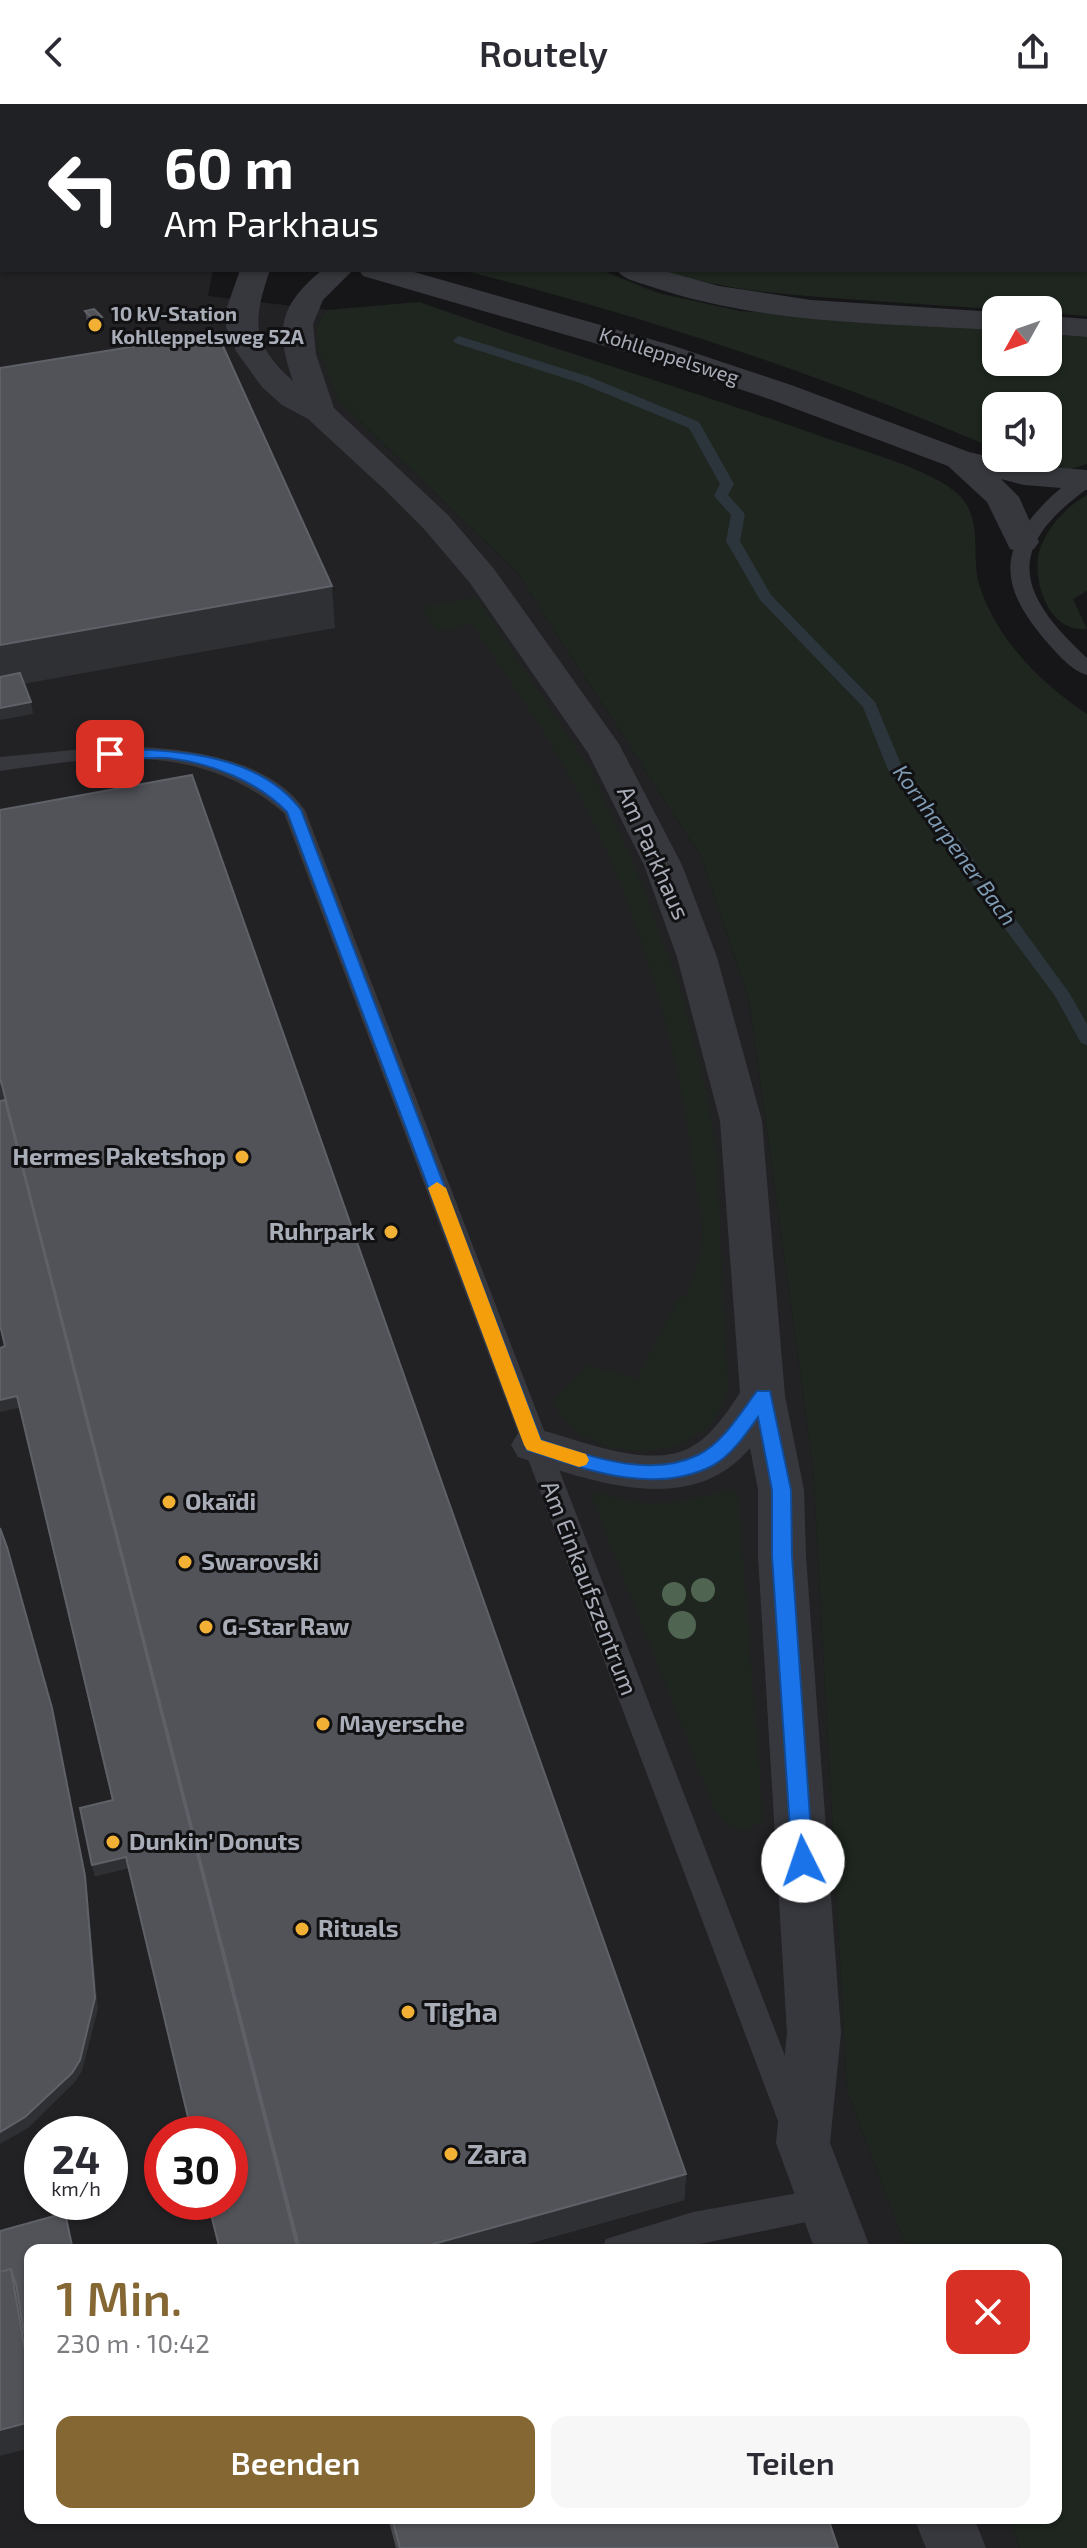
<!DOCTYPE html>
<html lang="de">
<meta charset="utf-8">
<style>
body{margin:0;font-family:"Exo 2",sans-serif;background:#f7f7f7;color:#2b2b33;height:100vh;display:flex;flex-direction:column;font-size:30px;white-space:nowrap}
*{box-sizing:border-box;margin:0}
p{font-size:26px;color:#7c7c81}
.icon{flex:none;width:44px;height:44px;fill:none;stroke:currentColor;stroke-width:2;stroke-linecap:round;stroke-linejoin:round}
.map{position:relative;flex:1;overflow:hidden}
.details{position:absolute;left:24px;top:2140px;width:1038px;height:280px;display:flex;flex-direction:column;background:#fff;border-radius:16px;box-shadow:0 2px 6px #0004}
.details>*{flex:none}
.banner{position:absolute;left:0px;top:0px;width:1088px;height:168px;box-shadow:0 2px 6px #0004;background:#202124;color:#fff;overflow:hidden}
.needle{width:52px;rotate:230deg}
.buttons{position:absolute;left:982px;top:192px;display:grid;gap:16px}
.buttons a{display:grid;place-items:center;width:80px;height:80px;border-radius:16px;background:#fff;box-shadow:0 2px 6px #0004;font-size:40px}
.speed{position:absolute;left:24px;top:2012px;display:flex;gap:16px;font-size:40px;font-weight:700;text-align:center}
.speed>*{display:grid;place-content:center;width:104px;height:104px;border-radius:50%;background:#fff;box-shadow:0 2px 6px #0004;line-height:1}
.speed small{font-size:20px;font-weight:400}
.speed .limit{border:12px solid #d22;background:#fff;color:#111}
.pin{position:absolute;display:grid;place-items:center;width:68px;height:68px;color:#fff;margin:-34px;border-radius:16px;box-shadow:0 4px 12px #0006}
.me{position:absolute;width:88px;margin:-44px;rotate:356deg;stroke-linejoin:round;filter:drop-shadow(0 0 6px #0008)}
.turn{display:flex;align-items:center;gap:28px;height:168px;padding:0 32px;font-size:36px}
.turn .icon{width:104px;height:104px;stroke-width:2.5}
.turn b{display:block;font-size:56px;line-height:68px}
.round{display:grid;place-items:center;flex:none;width:84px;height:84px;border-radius:16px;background:#f7f7f7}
.overview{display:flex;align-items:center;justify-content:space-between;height:136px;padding:0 32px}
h1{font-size:48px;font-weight:600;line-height:60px;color:#856733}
.cta{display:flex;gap:16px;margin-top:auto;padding:16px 32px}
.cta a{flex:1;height:92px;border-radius:16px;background:#856733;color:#fff;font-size:32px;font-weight:600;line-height:92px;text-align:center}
.cta a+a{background:#f7f7f7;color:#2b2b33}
header{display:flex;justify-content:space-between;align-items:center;height:104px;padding:0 32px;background:#fff;font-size:36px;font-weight:600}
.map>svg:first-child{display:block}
</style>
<header><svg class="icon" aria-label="back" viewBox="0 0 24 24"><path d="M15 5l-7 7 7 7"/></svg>Routely<svg class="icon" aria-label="share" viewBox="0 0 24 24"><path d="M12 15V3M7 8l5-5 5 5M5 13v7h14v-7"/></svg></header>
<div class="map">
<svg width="1087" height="2444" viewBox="0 0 1087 2444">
<rect width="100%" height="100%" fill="#161618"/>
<path fill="#222225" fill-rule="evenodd" d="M 0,110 L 2,166 L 213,166 L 208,192 L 327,206 L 317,222 L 339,297 L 516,467 L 701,752 L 749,895 L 813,1362 L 847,1987 L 907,2146 L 30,2146 L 30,2414 L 1009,2414 L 1020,2444 L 0,2444 ZM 42,2030 L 110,2030 L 110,2098 L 42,2098 ZM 162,2030 L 230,2030 L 230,2098 L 162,2098 Z"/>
<g fill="#1e261f">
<path d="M 247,0 L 1087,0 L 1087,212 L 1048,209 L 1048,206 C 990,206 933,201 875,197 C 803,192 731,189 662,166 L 1086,166 L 1086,2 Z"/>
<path d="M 462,166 L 601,166 L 658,189 L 740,207 L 996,226 L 996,258 L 1048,258 L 1048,230 L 1087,233 L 1087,360 L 1071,365 L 1042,365 L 1042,354 L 1048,354 L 1048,302 L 996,302 L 996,345 C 824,271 644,212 462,166 Z"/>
<path d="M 419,198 C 554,246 691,286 826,334 C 862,347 932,365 959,391 C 984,415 970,453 980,483 C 997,536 1042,580 1087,610 L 1087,2444 L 1020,2444 L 1009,2414 L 1056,2414 L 1056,2146 L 907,2146 L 847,1987 L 813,1362 L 749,895 L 701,752 L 516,467 L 339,297 L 317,242 L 317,222 L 327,206 Z"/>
<path d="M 1087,391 L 1087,487 L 1073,495 L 1087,525 C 1052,529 1034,485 1038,453 C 1042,429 1066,402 1087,391 Z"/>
<path d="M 477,493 L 592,668 L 638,770 L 682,890 L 707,990 L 716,1044 L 728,1286 C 709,1366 579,1365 553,1296 L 588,1261 L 637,1275 L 678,1195 L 686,1192 C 694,1173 702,1154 702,1133 C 703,1112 697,1088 694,1067 C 678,940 639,803 579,690 C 547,630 510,575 471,520 L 436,528 L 422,503 Z"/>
<path d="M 725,1385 L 733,1385 L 738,1392 L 763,1716 L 748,1725 L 731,1723 L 716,1709 L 591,1391 L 597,1388 C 640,1405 682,1402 725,1385 Z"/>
</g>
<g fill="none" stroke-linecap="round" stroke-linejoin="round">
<g fill="#2c353c" fill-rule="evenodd">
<path d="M 1087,82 L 1087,90 L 1086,91 L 1086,83 Z"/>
<path d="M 1086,134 L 1087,135 L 1087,146 L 1086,145 Z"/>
<path d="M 459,232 L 590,273 L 699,318 L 734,380 L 728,391 L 745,410 L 740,437 L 771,491 L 875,598 L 903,665 L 962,739 L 992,783 L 1070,890 L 1087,920 L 1087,941 L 1081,939 L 1055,892 L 980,791 L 951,745 L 888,666 L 863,603 L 760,496 L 726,437 L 731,411 L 714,392 L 720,380 L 689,324 L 580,279 L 455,239 L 453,236 Z"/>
</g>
<g fill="#37383d" fill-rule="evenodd">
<path d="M 1087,370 L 1087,385 C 1004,445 1017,489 1087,554 L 1087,571 C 1071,567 1056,548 1045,536 C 1004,487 995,451 1042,402 C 1053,390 1071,374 1087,370 Z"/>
<path d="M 115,642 C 176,643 267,651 305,706 L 810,2017 L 805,2027 L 794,2032 L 783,2027 L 778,2017 L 284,709 C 199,637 103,652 0,667 L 0,653 Z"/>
<path d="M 826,2084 L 838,2088 L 842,2099 L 838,2110 L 826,2114 L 671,2146 L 601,2146 L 606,2135 L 693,2108 Z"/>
</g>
<g fill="#37383d" fill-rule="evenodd">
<path d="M 0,80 L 2,81 L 2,99 L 0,98 Z"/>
<path d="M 240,166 L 270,166 C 253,216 250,239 293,277 C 275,225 279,202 322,166 L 353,166 L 323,196 L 313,220 L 316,250 L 334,304 L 448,411 L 494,465 L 619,640 L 682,761 L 717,853 L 762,1017 L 785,1292 L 804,1386 L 806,1452 L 841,1929 L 830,2039 L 871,2146 L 815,2146 L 776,2039 L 787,1929 L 758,1452 L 758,1386 L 750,1344 C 691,1415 591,1377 518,1353 L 511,1341 L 518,1329 C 538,1322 551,1329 571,1335 C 605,1345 657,1362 691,1343 C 712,1332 727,1308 740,1289 L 720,1017 L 677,853 L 644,761 L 588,649 L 470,479 L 424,425 L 384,385 L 308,315 L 282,301 L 262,283 L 236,247 L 226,223 L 226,206 Z"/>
<path d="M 359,166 L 407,166 L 671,241 L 794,282 L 969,348 L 1024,361 L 1087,366 L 1087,386 L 1024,381 L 1001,375 L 1019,393 L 1039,438 L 1034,445 L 1022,448 L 1010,445 L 987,398 L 948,362 L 772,296 L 649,255 L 363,172 Z"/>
<path d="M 617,166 L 661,166 L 719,182 L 811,196 L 996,208 L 996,226 C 881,219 760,220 649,182 C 638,178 624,176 617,166 Z"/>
<path d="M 1048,212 L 1087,215 L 1087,233 L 1048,230 Z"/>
<path d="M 914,2414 L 974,2414 L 986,2444 L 926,2444 Z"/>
</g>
</g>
<g fill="#506452">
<circle cx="703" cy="1486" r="12"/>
<circle cx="674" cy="1490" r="12"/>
<circle cx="682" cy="1521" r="14"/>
</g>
<g fill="#47494d">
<path d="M 85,207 L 104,224 L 95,227 L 87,218 Z"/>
<path d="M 0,706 L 686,2070 L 684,2096 L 505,2146 L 219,2146 L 128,1764 L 95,1772 L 80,1704 L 112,1696 L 5,1243 Z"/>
<path d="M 388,2414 L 828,2414 L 838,2444 L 396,2444 Z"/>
</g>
<g fill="#2f3033">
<path d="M 102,213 L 104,224 L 95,227 L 94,216 Z"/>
<path d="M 332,482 L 335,524 L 0,584 L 0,541 Z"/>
<path d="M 31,598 L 33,610 L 0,616 L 0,604 Z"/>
<path d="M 1,977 L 7,1008 L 0,1009 L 0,978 Z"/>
<path d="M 17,1292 L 19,1304 L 0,1308 L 0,1296 Z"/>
<path d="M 52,1604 L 87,1783 L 98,1905 L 82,1967 L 74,1979 L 28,2024 L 0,2040 L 0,2028 Z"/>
<path d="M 126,1753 L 128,1764 L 95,1772 L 92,1761 Z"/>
<path d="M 686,2070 L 684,2096 L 505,2146 L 412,2146 Z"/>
<path d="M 11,2165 L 19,2190 L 30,2257 L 30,2276 Z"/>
<path d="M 30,2318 L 30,2344 L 0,2352 L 0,2326 Z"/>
</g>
<g fill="#525359" stroke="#5f6168" stroke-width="2">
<path d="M 94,205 L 102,213 L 94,216 L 85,207 Z"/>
<path d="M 217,229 L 332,482 L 0,541 L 0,264 Z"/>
<path d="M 20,569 L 31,598 L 0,604 L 0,573 Z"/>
<path d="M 192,671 L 686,2070 L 412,2146 L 300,2146 L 1,977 L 0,978 L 0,706 Z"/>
<path d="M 5,996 L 298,2146 L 220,2146 L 208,2098 L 230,2098 L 230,2030 L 192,2030 L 126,1753 L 92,1761 L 80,1704 L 113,1696 L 17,1292 L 0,1296 L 0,1244 L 5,1242 L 0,1221 L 0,997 Z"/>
<path d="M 0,1424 L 7,1443 L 52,1604 L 85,1772 L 95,1894 L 80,1956 L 72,1969 L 25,2013 L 0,2028 Z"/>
<path d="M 65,2109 L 73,2146 L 30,2146 L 30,2264 L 16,2181 L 11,2165 L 0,2168 L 0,2127 Z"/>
<path d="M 11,2165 L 30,2276 L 30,2318 L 0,2326 L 0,2168 Z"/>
<path d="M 392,2414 L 828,2414 L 838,2444 L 400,2444 Z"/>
</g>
<path fill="#1a73e8" stroke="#114b97" stroke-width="2" d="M 110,645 C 175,645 259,650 301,706 L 541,1336 C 590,1352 648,1375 698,1351 C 723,1339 741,1308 757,1287 L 770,1287 L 791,1386 L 792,1452 L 813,1757 L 810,1764 L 803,1766 L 795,1764 L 792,1757 L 772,1452 L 772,1386 L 758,1313 C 746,1330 731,1352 712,1362 C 652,1392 585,1365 527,1346 L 287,708 C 257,677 211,659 168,654 C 147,652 125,658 105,653 L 102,650 Z"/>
<path fill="#f59e0b" d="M 437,1078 L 446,1084 L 541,1336 L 586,1350 L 589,1356 L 586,1361 L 579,1363 L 527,1346 L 524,1341 L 428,1084 Z"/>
<g fill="#f2b134" stroke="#111113" stroke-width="3">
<circle cx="95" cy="221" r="8"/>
<circle cx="242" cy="1053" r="8"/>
<circle cx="391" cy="1128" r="8"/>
<circle cx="169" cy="1398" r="8"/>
<circle cx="185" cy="1458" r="8"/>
<circle cx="206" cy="1523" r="8"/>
<circle cx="323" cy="1620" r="8"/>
<circle cx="113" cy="1738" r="8"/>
<circle cx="302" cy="1825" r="8"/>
<circle cx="408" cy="1908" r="8"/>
<circle cx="451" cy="2050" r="8"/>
</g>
<g text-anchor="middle" stroke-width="6" stroke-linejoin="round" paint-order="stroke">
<g font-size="20" font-weight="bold" fill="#a8adb8" stroke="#111113" text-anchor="start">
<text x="111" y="217">10 kV-Station<tspan x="111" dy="23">Kohlleppelsweg 52A</tspan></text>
</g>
<g font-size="20" fill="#a8adb8" stroke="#111113">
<text transform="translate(669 252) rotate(18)" y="7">Kohlleppelsweg</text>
</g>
<g font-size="22" font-style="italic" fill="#7f9bb3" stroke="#111113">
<text transform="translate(955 741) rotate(54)" y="8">Kornharpener Bach</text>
</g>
<g font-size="24" fill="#a8adb8" stroke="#111113">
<text transform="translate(653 749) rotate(66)" y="8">Am Parkhaus</text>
<text transform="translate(589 1484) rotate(69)" y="8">Am Einkaufszentrum</text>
</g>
<g font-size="24" font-weight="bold" fill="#a8adb8" stroke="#111113" text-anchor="start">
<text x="226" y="1061" text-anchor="end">Hermes Paketshop</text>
<text x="375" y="1136" text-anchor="end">Ruhrpark</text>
<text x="185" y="1406">Okaïdi</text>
<text x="201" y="1466">Swarovski</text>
<text x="222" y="1531">G-Star Raw</text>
<text x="339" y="1628">Mayersche</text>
<text x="129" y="1746">Dunkin' Donuts</text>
<text x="318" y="1833">Rituals</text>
</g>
<g font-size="28" font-weight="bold" fill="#a8adb8" stroke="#111113" text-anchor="start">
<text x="424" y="1918">Tigha</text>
<text x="467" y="2060">Zara</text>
</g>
</g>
</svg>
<div class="buttons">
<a><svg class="needle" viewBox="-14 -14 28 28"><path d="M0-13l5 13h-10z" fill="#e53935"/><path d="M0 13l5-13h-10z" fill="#7c7c81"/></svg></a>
<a><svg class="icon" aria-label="sound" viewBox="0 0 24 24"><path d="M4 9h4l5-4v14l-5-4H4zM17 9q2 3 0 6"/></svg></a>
</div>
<div class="speed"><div>24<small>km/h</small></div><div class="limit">30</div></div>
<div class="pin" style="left:110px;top:650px;background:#d93025"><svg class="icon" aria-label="arrive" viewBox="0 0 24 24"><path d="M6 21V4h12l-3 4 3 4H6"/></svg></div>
<svg class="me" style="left:803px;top:1757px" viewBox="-20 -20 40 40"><circle r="19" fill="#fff"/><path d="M0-13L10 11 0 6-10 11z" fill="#1a73e8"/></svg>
<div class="banner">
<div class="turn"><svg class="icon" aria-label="left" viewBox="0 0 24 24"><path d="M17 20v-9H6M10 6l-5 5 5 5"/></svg><div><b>60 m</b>Am Parkhaus</div></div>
</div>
<section class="details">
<div class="overview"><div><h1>1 Min.</h1><p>230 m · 10:42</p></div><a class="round" style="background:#d93025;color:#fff"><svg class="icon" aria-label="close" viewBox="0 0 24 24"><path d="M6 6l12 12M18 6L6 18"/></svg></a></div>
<div class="cta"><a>Beenden</a><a>Teilen</a></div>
</section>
</div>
